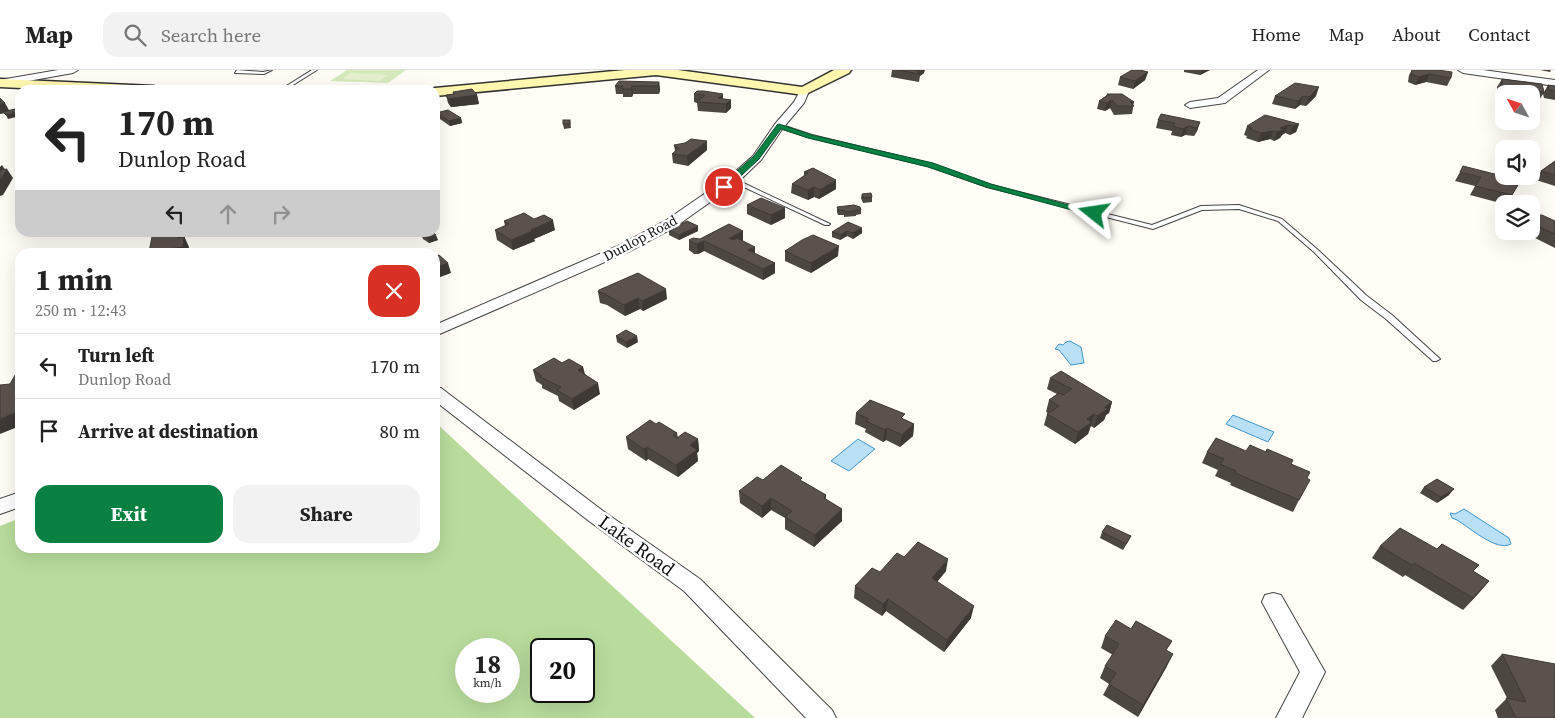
<!DOCTYPE html>
<meta charset="utf-8">
<style>
body{margin:0;font-family:"Source Serif 4",serif;background:#f2f2f2;color:#222;height:100vh;display:flex;flex-direction:column;font-size:19px;white-space:nowrap}
*{box-sizing:border-box;margin:0}
p{font-size:16px;color:#767676}
.icon{flex:none;width:28px;height:28px;fill:none;stroke:currentColor;stroke-width:2;stroke-linecap:round;stroke-linejoin:round}
.map{position:relative;flex:1;overflow:hidden}
.side{position:absolute;left:15px;top:178px;width:425px;height:305px;display:flex;flex-direction:column;background:#fff;border-radius:15px;box-shadow:0 5px 20px #0002}
.side>*{flex:none}
.guide{position:absolute;left:15px;top:15px;width:425px;height:152px;border-radius:15px;box-shadow:0 5px 20px #0002;background:#fff;color:#222;overflow:hidden}
.needle{width:32px;rotate:310deg}
.controls{position:absolute;left:1495px;top:15px;display:grid;gap:10px}
.controls a{display:grid;place-items:center;width:45px;height:45px;border-radius:10px;background:#fff;box-shadow:0 5px 20px #0002;font-size:25px}
.speed{position:absolute;left:455px;top:568px;display:flex;gap:10px;font-size:25px;font-weight:700;text-align:center}
.speed>*{display:grid;place-content:center;width:65px;height:65px;border-radius:50%;background:#fff;box-shadow:0 5px 20px #0002;line-height:1}
.speed small{font-size:12px;font-weight:400}
.speed .limit{border:2px solid #111;border-radius:8px;background:#fff;color:#111}
.pin{position:absolute;display:grid;place-items:center;width:42px;height:42px;color:#fff;margin:-21px;border:2px solid #fff;border-radius:50%;box-shadow:0 1px 5px #0007}
.me{position:absolute;width:55px;margin:-28px;rotate:285deg;stroke-linejoin:round;filter:drop-shadow(0 0 4px #0008)}
.turn{display:flex;align-items:center;gap:18px;height:105px;padding:0 20px;font-size:22px}
.turn .icon{width:65px;height:65px;stroke-width:2.5}
.turn b{display:block;font-size:35px;line-height:42px}
.lanes{display:flex;align-items:center;height:48px;padding:0 20px;background:#0003;justify-content:center;gap:25px;direction:ltr}
.lanes .off{opacity:.35}
.round{display:grid;place-items:center;flex:none;width:52px;height:52px;border-radius:15px;background:#f2f2f2}
.summary{display:flex;align-items:center;justify-content:space-between;height:85px;padding:0 20px}
h1{font-size:30px;font-weight:700;line-height:38px}
.cta{display:flex;gap:10px;margin-top:auto;padding:10px 20px}
.cta a{flex:1;height:58px;border-radius:15px;background:#0b8043;color:#fff;font-size:20px;font-weight:700;line-height:58px;text-align:center}
.cta a+a{background:#f2f2f2;color:#222}
ul{padding:0;list-style:none}
li{display:flex;align-items:center;gap:15px;height:65px;padding:0 20px;border-top:1px solid #e0e0e0}
li div{flex:1}
li b{display:block;font-size:19px}
li em{font-style:normal}
header{display:flex;align-items:center;gap:30px;box-sizing:border-box;height:70px;padding:0 25px;background:#fff;border-bottom:1px solid #e0e0e0}
header strong{font-size:24px}
nav{display:flex;gap:28px;margin-inline-start:auto;font-size:18px}
.search{width:350px;height:45px;background:#f2f2f2;display:flex;align-items:center;gap:12px;box-sizing:border-box;padding:0 18px;border-radius:15px;color:#767676;font-size:19px}
.map>svg:first-child{display:block}
</style>
<header>
<strong>Map</strong>
<div class="search"><svg class="icon" aria-label="search" viewBox="0 0 24 24"><circle cx="10" cy="10" r="6"/><path d="M15 15l6 6"/></svg>Search here</div>
<nav><a>Home</a><a>Map</a><a>About</a><a>Contact</a></nav>
</header>
<div class="map">
<svg width="1555" height="648" viewBox="0 0 1555 648">
<rect width="100%" height="100%" fill="#fffdf5"/>
<path fill="#d5ebbd" d="M 347,0 L 406,0 L 388,13 L 330,11 Z"/>
<path fill="#b9dc9c" fill-rule="evenodd" d="M 435,352 L 755,648 L 0,648 L 0,456 L 20,448 L 20,478 L 435,478 ZM 466,579 L 509,579 L 509,621 L 466,621 ZM 541,579 L 584,579 L 584,621 L 541,621 Z"/>
<path fill="#e6f2cf" d="M 351,3 L 389,5 L 380,11 L 342,9 Z"/>
<g fill="#b9e0f7" stroke="#3f96cf">
<path d="M 1070,271 L 1081,277 L 1084,293 L 1071,295 L 1059,280 L 1055,279 L 1059,274 L 1063,275 L 1066,272 Z"/>
<path d="M 1233,345 L 1274,362 L 1268,372 L 1226,354 Z"/>
<path d="M 858,369 L 875,379 L 849,401 L 831,391 Z"/>
<path d="M 1464,439 L 1509,468 L 1511,474 C 1497,482 1470,458 1457,450 L 1452,448 L 1450,443 L 1455,444 Z"/>
</g>
<g fill="none" stroke-linecap="round" stroke-linejoin="round">
<g stroke="#444" stroke-width="2">
<g id="service">
<path d="M 237,0 L 263,2 L 272,0 L 264,4 L 235,3 Z"/>
<path d="M 312,0 L 317,0 L 285,20 L 280,20 Z"/>
<path d="M 779,54 L 812,65 L 932,94 L 991,115 L 1152,155 L 1201,136 L 1239,135 L 1282,149 L 1318,180 L 1367,226 L 1392,245 L 1440,289 L 1436,291 L 1433,291 L 1386,249 L 1361,230 L 1314,182 L 1278,151 L 1239,139 L 1202,140 L 1153,159 L 987,117 L 928,96 L 808,67 L 777,57 L 777,55 Z"/>
<path d="M 731,109 L 735,109 L 830,154 L 829,155 L 825,155 L 731,111 Z"/>
</g>
</g>
<g stroke="#444" stroke-width="2">
<g id="minor">
<path d="M 58,0 L 78,0 L 73,3 L 0,16 L 0,10 Z"/>
<path d="M 1258,0 L 1269,0 L 1225,33 L 1190,38 L 1185,35 L 1190,32 L 1218,28 Z"/>
<path d="M 1458,0 L 1483,0 L 1555,10 L 1555,16 L 1463,3 Z"/>
<path d="M 804,18 L 809,21 L 804,33 L 783,58 L 761,90 L 737,113 L 675,157 L 630,181 L 435,266 L 435,255 L 620,175 L 665,151 L 729,107 L 753,86 L 775,54 L 794,32 L 801,19 Z"/>
<path d="M 435,317 L 441,318 L 603,441 L 700,509 L 832,640 L 836,648 L 806,648 L 684,521 L 589,451 L 435,331 Z"/>
<path d="M 20,422 L 20,437 L 0,444 L 0,429 Z"/>
<path d="M 1273,523 L 1281,525 L 1325,602 L 1302,648 L 1276,648 L 1300,602 L 1262,532 L 1265,525 Z"/>
</g>
</g>
<g stroke="#333" stroke-width="3">
<g id="secondary">
<path d="M 625,0 L 678,0 L 802,17 L 834,0 L 851,0 L 849,3 L 804,25 L 656,5 L 435,26 L 435,20 L 429,20 L 435,18 Z"/>
<path d="M 0,9 L 154,16 L 161,20 L 64,20 L 0,17 Z"/>
</g>
</g>
<use href="#service" fill="#fff" fill-rule="evenodd"/>
<use href="#minor" fill="#fff" fill-rule="evenodd"/>
<use href="#secondary" fill="#fff6b0" fill-rule="evenodd"/>
</g>
<g fill="#4d4742">
<path d="M 892,0 L 898,0 L 924,3 L 920,6 L 919,12 L 891,7 Z"/>
<path d="M 1184,0 L 1210,0 L 1200,5 L 1184,2 Z"/>
<path d="M 1412,0 L 1438,0 L 1451,8 L 1447,16 L 1426,12 L 1415,15 L 1408,12 L 1409,5 Z"/>
<path d="M 1540,0 L 1551,0 L 1550,2 Z"/>
<path d="M 1148,2 L 1145,10 L 1133,19 L 1118,15 L 1120,7 Z"/>
<path d="M 1502,9 L 1544,22 L 1548,15 L 1555,16 L 1555,30 L 1544,28 L 1543,24 L 1539,30 L 1531,29 L 1531,24 L 1504,24 L 1504,25 L 1498,24 L 1497,17 Z"/>
<path d="M 659,12 L 660,20 L 659,24 L 633,24 L 632,27 L 623,27 L 623,24 L 616,24 L 615,16 Z"/>
<path d="M 697,21 L 723,29 L 731,30 L 731,38 L 726,43 L 698,41 L 697,33 L 694,32 L 694,24 Z"/>
<path d="M 453,22 L 477,25 L 479,34 L 451,37 L 448,33 L 446,25 L 453,24 Z"/>
<path d="M 1107,24 L 1134,32 L 1132,44 L 1114,45 L 1110,38 L 1105,41 L 1097,39 L 1099,31 L 1106,26 Z"/>
<path d="M 1275,26 L 1316,26 L 1306,36 L 1300,35 L 1295,39 L 1272,34 Z"/>
<path d="M 436,43 L 461,48 L 462,53 L 450,56 L 437,47 Z"/>
<path d="M 570,50 L 571,58 L 564,59 L 563,54 Z"/>
<path d="M 1158,50 L 1200,52 L 1197,61 L 1194,66 L 1185,65 L 1181,67 L 1171,65 L 1172,61 L 1156,58 Z"/>
<path d="M 1299,54 L 1296,62 L 1290,65 L 1285,63 L 1282,65 L 1280,68 L 1274,71 L 1270,69 L 1258,72 L 1246,68 L 1247,66 L 1244,65 L 1247,56 Z"/>
<path d="M 674,75 L 707,80 L 688,96 L 673,93 L 672,84 L 675,81 Z"/>
<path d="M 1555,91 L 1555,116 L 1536,110 L 1541,101 Z"/>
<path d="M 813,98 L 836,119 L 819,129 L 814,127 L 808,130 L 791,123 L 792,114 L 804,106 L 804,102 Z"/>
<path d="M 1460,102 L 1515,115 L 1512,125 L 1507,134 L 1504,134 L 1470,125 L 1475,116 L 1455,111 Z"/>
<path d="M 862,124 L 872,127 L 872,132 L 863,133 L 861,128 Z"/>
<path d="M 747,135 L 785,138 L 785,148 L 771,155 L 747,144 Z"/>
<path d="M 837,137 L 861,140 L 861,144 L 856,145 L 856,146 L 844,147 L 844,145 L 838,145 L 837,142 Z"/>
<path d="M 1531,146 L 1555,151 L 1555,178 L 1529,165 L 1518,166 L 1508,161 L 1531,161 Z"/>
<path d="M 534,149 L 555,160 L 534,169 L 535,171 L 513,180 L 497,170 L 495,160 L 505,156 L 504,151 Z"/>
<path d="M 862,158 L 862,163 L 853,169 L 847,166 L 840,170 L 832,167 L 832,162 Z"/>
<path d="M 669,160 L 698,161 L 679,170 L 669,165 Z"/>
<path d="M 421,164 L 438,170 L 429,173 L 423,169 Z"/>
<path d="M 700,169 L 743,171 L 755,184 L 775,193 L 775,203 L 763,210 L 704,181 L 698,184 L 694,184 L 689,180 L 689,170 Z"/>
<path d="M 785,181 L 838,186 L 811,203 L 785,191 Z"/>
<path d="M 598,222 L 667,229 L 643,241 L 640,239 L 625,246 L 607,235 L 600,233 Z"/>
<path d="M 616,266 L 638,272 L 627,278 L 617,272 Z"/>
<path d="M 562,293 L 583,297 L 585,304 L 600,324 L 574,340 L 559,331 L 558,326 L 542,318 L 542,315 L 536,311 L 533,300 Z"/>
<path d="M 1050,308 L 1112,332 L 1109,343 L 1106,345 L 1104,350 L 1094,358 L 1091,356 L 1088,364 L 1075,374 L 1044,355 L 1047,344 L 1048,343 L 1046,342 L 1049,330 L 1057,324 L 1047,319 Z"/>
<path d="M 856,343 L 904,349 L 914,354 L 913,366 L 900,377 L 886,370 L 883,372 L 865,362 L 866,359 L 855,354 Z"/>
<path d="M 656,354 L 677,363 L 678,368 L 698,369 L 699,381 L 697,383 L 698,391 L 678,407 L 648,389 L 646,391 L 628,379 L 626,367 Z"/>
<path d="M 1246,381 L 1266,382 L 1291,394 L 1307,408 L 1299,430 L 1293,442 L 1230,415 L 1231,413 L 1215,406 L 1218,400 L 1202,393 L 1207,382 Z"/>
<path d="M 763,410 L 802,411 L 826,425 L 826,429 L 842,451 L 814,477 L 785,459 L 785,448 L 771,440 L 762,448 L 740,433 L 739,421 Z"/>
<path d="M 1424,417 L 1449,425 L 1437,433 L 1420,423 Z"/>
<path d="M 1102,462 L 1131,466 L 1128,472 L 1123,480 L 1100,468 Z"/>
<path d="M 1380,476 L 1437,479 L 1489,511 L 1463,540 L 1405,505 L 1403,507 L 1372,488 Z"/>
<path d="M 904,487 L 946,501 L 937,512 L 971,548 L 944,582 L 886,541 L 882,546 L 854,528 L 855,516 L 880,502 Z"/>
<path d="M 1105,566 L 1167,581 L 1167,596 L 1138,647 L 1103,625 L 1109,614 L 1100,608 L 1105,596 L 1113,585 L 1101,578 Z"/>
<path d="M 1502,584 L 1555,648 L 1498,648 L 1495,640 L 1507,628 L 1491,596 Z"/>
</g>
<g fill="#3f3936">
<path d="M 915,0 L 925,0 L 924,3 L 920,6 L 920,4 Z"/>
<path d="M 1202,0 L 1210,0 L 1200,5 Z"/>
<path d="M 1148,2 L 1145,10 L 1133,19 L 1135,11 Z"/>
<path d="M 1429,4 L 1426,12 L 1415,15 L 1419,7 Z"/>
<path d="M 659,12 L 660,20 L 659,24 L 658,16 Z"/>
<path d="M 632,16 L 633,24 L 632,27 L 631,19 Z"/>
<path d="M 1319,17 L 1316,26 L 1306,36 L 1309,27 Z"/>
<path d="M 723,24 L 723,32 L 718,28 Z"/>
<path d="M 477,25 L 479,34 L 451,37 L 448,29 Z"/>
<path d="M 1303,26 L 1300,35 L 1295,39 L 1298,31 Z"/>
<path d="M 731,30 L 731,38 L 726,43 L 726,34 Z"/>
<path d="M 1112,30 L 1110,38 L 1105,41 L 1107,33 Z"/>
<path d="M 5,33 L 10,42 L 0,44 L 0,34 Z"/>
<path d="M 20,41 L 20,46 L 8,49 L 6,45 Z"/>
<path d="M 461,48 L 462,53 L 450,56 L 449,51 Z"/>
<path d="M 1200,52 L 1197,61 L 1194,66 L 1197,58 Z"/>
<path d="M 1299,54 L 1296,62 L 1290,65 L 1293,56 Z"/>
<path d="M 1288,55 L 1285,63 L 1282,65 L 1280,68 L 1274,71 L 1277,62 L 1280,58 Z"/>
<path d="M 1188,56 L 1185,65 L 1181,67 L 1183,59 Z"/>
<path d="M 1273,61 L 1270,69 L 1258,72 L 1261,63 Z"/>
<path d="M 707,71 L 707,80 L 688,96 L 687,86 Z"/>
<path d="M 2,95 L 6,101 L 7,99 L 13,108 L 3,125 L 0,126 L 0,97 Z"/>
<path d="M 836,110 L 836,119 L 819,129 L 820,120 Z"/>
<path d="M 814,117 L 814,127 L 808,130 L 808,120 Z"/>
<path d="M 785,138 L 785,148 L 771,155 L 771,145 Z"/>
<path d="M 553,150 L 555,160 L 534,169 L 535,171 L 513,180 L 511,170 Z"/>
<path d="M 1531,155 L 1535,155 L 1531,161 Z"/>
<path d="M 698,156 L 698,161 L 679,170 L 679,165 Z"/>
<path d="M 862,158 L 862,163 L 853,169 L 853,163 Z"/>
<path d="M 743,161 L 743,171 L 730,178 L 729,168 Z"/>
<path d="M 847,161 L 847,166 L 840,170 L 841,165 Z"/>
<path d="M 1521,161 L 1531,161 L 1529,165 L 1518,166 Z"/>
<path d="M 179,162 L 183,162 L 185,166 L 185,168 L 189,177 L 189,182 L 153,182 L 178,168 Z"/>
<path d="M 436,165 L 438,170 L 429,173 L 428,168 Z"/>
<path d="M 704,171 L 704,181 L 698,184 L 697,174 Z"/>
<path d="M 839,176 L 838,186 L 811,203 L 811,193 Z"/>
<path d="M 755,177 L 755,187 L 748,180 Z"/>
<path d="M 448,193 L 451,203 L 435,209 L 435,198 Z"/>
<path d="M 775,193 L 775,203 L 763,210 L 763,199 Z"/>
<path d="M 666,219 L 667,229 L 643,241 L 642,231 Z"/>
<path d="M 638,228 L 640,239 L 625,246 L 624,235 Z"/>
<path d="M 637,266 L 638,272 L 627,278 L 626,272 Z"/>
<path d="M 583,297 L 585,308 L 578,300 Z"/>
<path d="M 598,313 L 600,324 L 574,340 L 572,329 Z"/>
<path d="M 1112,332 L 1109,343 L 1106,345 L 1104,350 L 1094,358 L 1097,346 L 1105,337 Z"/>
<path d="M 19,341 L 20,343 L 20,356 L 0,364 L 0,349 Z"/>
<path d="M 1094,344 L 1088,364 L 1075,374 L 1078,362 L 1087,349 Z"/>
<path d="M 914,354 L 913,366 L 900,377 L 902,365 Z"/>
<path d="M 887,358 L 886,370 L 883,372 L 885,360 Z"/>
<path d="M 698,369 L 699,381 L 697,383 L 698,391 L 678,407 L 676,395 L 690,375 Z"/>
<path d="M 647,377 L 648,389 L 646,391 L 644,379 Z"/>
<path d="M 1454,419 L 1449,425 L 1437,433 L 1441,427 Z"/>
<path d="M 771,428 L 771,440 L 762,448 L 762,436 Z"/>
<path d="M 842,439 L 842,451 L 814,477 L 815,465 Z"/>
<path d="M 948,489 L 946,501 L 930,520 L 932,508 Z"/>
<path d="M 1414,493 L 1405,505 L 1403,507 L 1412,495 Z"/>
<path d="M 1489,511 L 1479,523 L 1463,540 L 1473,528 Z"/>
<path d="M 888,529 L 886,541 L 882,546 L 883,534 Z"/>
<path d="M 974,536 L 971,548 L 944,582 L 947,570 Z"/>
<path d="M 1173,584 L 1167,596 L 1138,647 L 1143,635 Z"/>
</g>
<g fill="#5a524d" stroke="#3f3936">
<path d="M 898,0 L 915,0 L 920,4 Z"/>
<path d="M 1132,0 L 1140,0 L 1148,2 L 1135,11 L 1120,7 Z"/>
<path d="M 1412,0 L 1438,0 L 1452,2 L 1451,8 L 1429,4 L 1419,7 L 1411,4 Z"/>
<path d="M 1502,9 L 1542,14 L 1544,22 L 1502,16 Z"/>
<path d="M 619,11 L 659,12 L 658,16 L 632,16 L 631,19 L 622,19 L 623,16 L 615,16 Z"/>
<path d="M 1295,13 L 1319,17 L 1309,27 L 1303,26 L 1298,31 L 1275,26 Z"/>
<path d="M 1548,15 L 1555,16 L 1555,21 L 1549,20 Z"/>
<path d="M 472,19 L 477,25 L 448,29 L 446,25 L 454,24 L 453,22 Z"/>
<path d="M 697,21 L 704,21 L 723,24 L 718,28 L 731,30 L 726,34 L 697,32 L 705,25 L 694,24 Z"/>
<path d="M 1107,24 L 1122,24 L 1134,32 L 1130,32 L 1134,36 L 1117,36 L 1112,30 L 1107,33 L 1099,31 L 1108,25 Z"/>
<path d="M 0,28 L 5,33 L 0,34 Z"/>
<path d="M 19,38 L 20,41 L 6,45 L 3,42 Z"/>
<path d="M 448,40 L 461,48 L 449,51 L 436,43 Z"/>
<path d="M 1161,44 L 1200,52 L 1197,58 L 1188,56 L 1183,59 L 1173,56 L 1175,53 L 1158,50 Z"/>
<path d="M 1265,45 L 1299,54 L 1293,56 L 1288,55 L 1280,58 L 1284,59 L 1277,62 L 1273,61 L 1261,63 L 1249,59 L 1252,58 L 1247,56 Z"/>
<rect x="563" y="50" width="7" height="4"/>
<path d="M 691,69 L 707,71 L 687,86 L 672,84 L 679,78 L 675,77 L 674,75 L 685,73 Z"/>
<path d="M 1555,91 L 1555,105 L 1541,101 Z"/>
<path d="M 1463,96 L 1518,110 L 1515,115 L 1518,115 L 1512,125 L 1475,116 L 1481,107 L 1460,102 Z"/>
<path d="M 813,98 L 836,110 L 820,120 L 814,117 L 808,120 L 792,114 L 808,103 L 804,102 Z"/>
<path d="M 7,99 L 0,111 L 0,100 Z"/>
<path d="M 871,123 L 872,127 L 863,128 L 862,124 Z"/>
<path d="M 761,128 L 785,138 L 771,145 L 747,135 Z"/>
<path d="M 854,135 L 860,137 L 861,140 L 856,140 L 856,141 L 845,142 L 844,140 L 838,140 L 837,137 Z"/>
<path d="M 524,143 L 534,149 L 544,145 L 553,150 L 531,160 L 533,161 L 511,170 L 495,160 L 509,154 L 504,151 Z"/>
<path d="M 1542,145 L 1555,151 L 1555,164 L 1535,155 L 1531,155 L 1531,146 Z"/>
<path d="M 687,151 L 698,156 L 679,165 L 669,160 Z"/>
<path d="M 848,152 L 862,158 L 853,163 L 847,161 L 841,165 L 832,162 Z"/>
<path d="M 729,154 L 743,161 L 729,168 L 733,170 L 737,168 L 755,177 L 748,180 L 775,193 L 763,199 L 704,171 L 697,174 L 693,173 L 689,170 L 693,168 L 700,169 Z"/>
<path d="M 153,162 L 179,162 L 178,168 L 184,167 L 183,177 L 149,182 Z"/>
<path d="M 425,162 L 433,162 L 436,165 L 428,168 L 421,164 Z"/>
<path d="M 813,165 L 839,176 L 811,193 L 785,181 L 802,170 Z"/>
<path d="M 439,185 L 448,193 L 435,198 L 435,187 Z"/>
<path d="M 638,203 L 666,219 L 642,231 L 638,228 L 624,235 L 605,224 L 598,222 L 599,220 Z"/>
<path d="M 626,260 L 637,266 L 626,272 L 616,266 Z"/>
<path d="M 554,288 L 562,293 L 569,289 L 583,297 L 578,300 L 598,313 L 572,329 L 557,320 L 561,317 L 540,307 L 542,306 L 533,300 Z"/>
<path d="M 18,300 L 20,300 L 20,344 L 19,341 L 0,349 L 0,315 L 10,314 Z"/>
<path d="M 1061,301 L 1112,332 L 1105,337 L 1108,339 L 1097,346 L 1094,344 L 1087,349 L 1092,352 L 1078,362 L 1047,344 L 1059,336 L 1049,330 L 1059,323 L 1063,325 L 1072,319 L 1050,308 Z"/>
<path d="M 870,330 L 905,344 L 901,348 L 914,354 L 902,365 L 887,358 L 885,360 L 866,351 L 869,349 L 856,343 Z"/>
<path d="M 650,350 L 656,354 L 659,352 L 677,363 L 673,365 L 677,368 L 685,362 L 698,369 L 690,375 L 697,380 L 676,395 L 647,377 L 644,379 L 626,367 Z"/>
<path d="M 1216,368 L 1246,381 L 1250,375 L 1266,382 L 1267,379 L 1293,390 L 1291,394 L 1310,402 L 1307,408 L 1310,410 L 1299,430 L 1235,403 L 1236,401 L 1220,394 L 1224,389 L 1207,382 Z"/>
<path d="M 781,395 L 802,408 L 800,410 L 826,425 L 824,428 L 842,439 L 815,465 L 785,447 L 792,441 L 771,428 L 762,436 L 739,421 L 757,407 L 763,410 Z"/>
<path d="M 1437,409 L 1454,419 L 1441,427 L 1424,417 Z"/>
<path d="M 1107,455 L 1131,466 L 1126,474 L 1102,462 Z"/>
<path d="M 1400,458 L 1437,479 L 1442,474 L 1479,495 L 1473,501 L 1489,511 L 1473,528 L 1414,493 L 1412,495 L 1380,476 Z"/>
<path d="M 918,472 L 948,489 L 932,508 L 974,536 L 947,570 L 888,529 L 883,534 L 855,516 L 872,498 L 880,502 L 897,483 L 904,487 Z"/>
<path d="M 1116,550 L 1131,559 L 1136,551 L 1172,571 L 1166,580 L 1173,584 L 1143,635 L 1109,614 L 1116,603 L 1105,596 L 1119,574 L 1105,566 Z"/>
<path d="M 1502,584 L 1555,594 L 1555,648 L 1516,648 L 1506,628 L 1526,632 Z"/>
</g>
<path fill="#0b8043" stroke="#07532c" d="M 779,54 L 812,65 L 933,93 L 991,114 L 1098,143 L 1094,146 L 986,117 L 928,97 L 808,68 L 781,59 L 759,89 L 727,119 L 721,119 L 721,115 L 754,86 L 777,55 Z"/>
<g text-anchor="middle" stroke-width="5" stroke-linejoin="round" paint-order="stroke">
<g font-size="14" fill="#111" stroke="#fff">
<text transform="translate(640 168) rotate(-28)" y="5">Dunlop Road</text>
</g>
<g font-size="19" fill="#111" stroke="#fff">
<text transform="translate(637 475) rotate(36)" y="7">Lake Road</text>
</g>
</g>
</svg>
<div class="controls">
<a><svg class="needle" viewBox="-14 -14 28 28"><path d="M0-13l5 13h-10z" fill="#e53935"/><path d="M0 13l5-13h-10z" fill="#767676"/></svg></a>
<a><svg class="icon" aria-label="sound" viewBox="0 0 24 24"><path d="M4 9h4l5-4v14l-5-4H4zM17 9q2 3 0 6"/></svg></a>
<a><svg class="icon" aria-label="layers" viewBox="0 0 24 24"><path d="M12 4l9 5-9 5-9-5zM3 14l9 5 9-5"/></svg></a>
</div>
<div class="speed"><div>18<small>km/h</small></div><div class="limit">20</div></div>
<div class="pin" style="left:724px;top:117px;background:#d93025"><svg class="icon" aria-label="arrive" viewBox="0 0 24 24"><path d="M6 21V4h12l-3 4 3 4H6"/></svg></div>
<svg class="me" style="left:1094px;top:143px" viewBox="-20 -20 40 40"><path d="M0-17L14 15 0 8-14 15z" fill="#0b8043" stroke="#fff" stroke-width="4"/></svg>
<div class="guide">
<div class="turn"><svg class="icon" aria-label="left" viewBox="0 0 24 24"><path d="M17 20v-9H6M10 6l-5 5 5 5"/></svg><div><b>170 m</b>Dunlop Road</div></div>
<div class="lanes"><svg class="icon" aria-label="left" viewBox="0 0 24 24"><path d="M17 20v-9H6M10 6l-5 5 5 5"/></svg><svg class="icon off" aria-label="ahead" viewBox="0 0 24 24"><path d="M12 20V5M6 11l6-6 6 6"/></svg><svg class="icon off" aria-label="right" viewBox="0 0 24 24"><path d="M7 20v-9h11M14 6l5 5-5 5"/></svg></div>
</div>
<section class="side">
<div class="summary"><div><h1>1 min</h1><p>250 m · 12:43</p></div><a class="round" style="background:#d93025;color:#fff"><svg class="icon" aria-label="close" viewBox="0 0 24 24"><path d="M6 6l12 12M18 6L6 18"/></svg></a></div>
<ul>
<li><svg class="icon" aria-label="left" viewBox="0 0 24 24"><path d="M17 20v-9H6M10 6l-5 5 5 5"/></svg><div><b>Turn left</b><p>Dunlop Road</p></div><em>170 m</em></li>
<li><svg class="icon" aria-label="arrive" viewBox="0 0 24 24"><path d="M6 21V4h12l-3 4 3 4H6"/></svg><div><b>Arrive at destination</b></div><em>80 m</em></li>
</ul>
<div class="cta"><a>Exit</a><a>Share</a></div>
</section>
</div>
